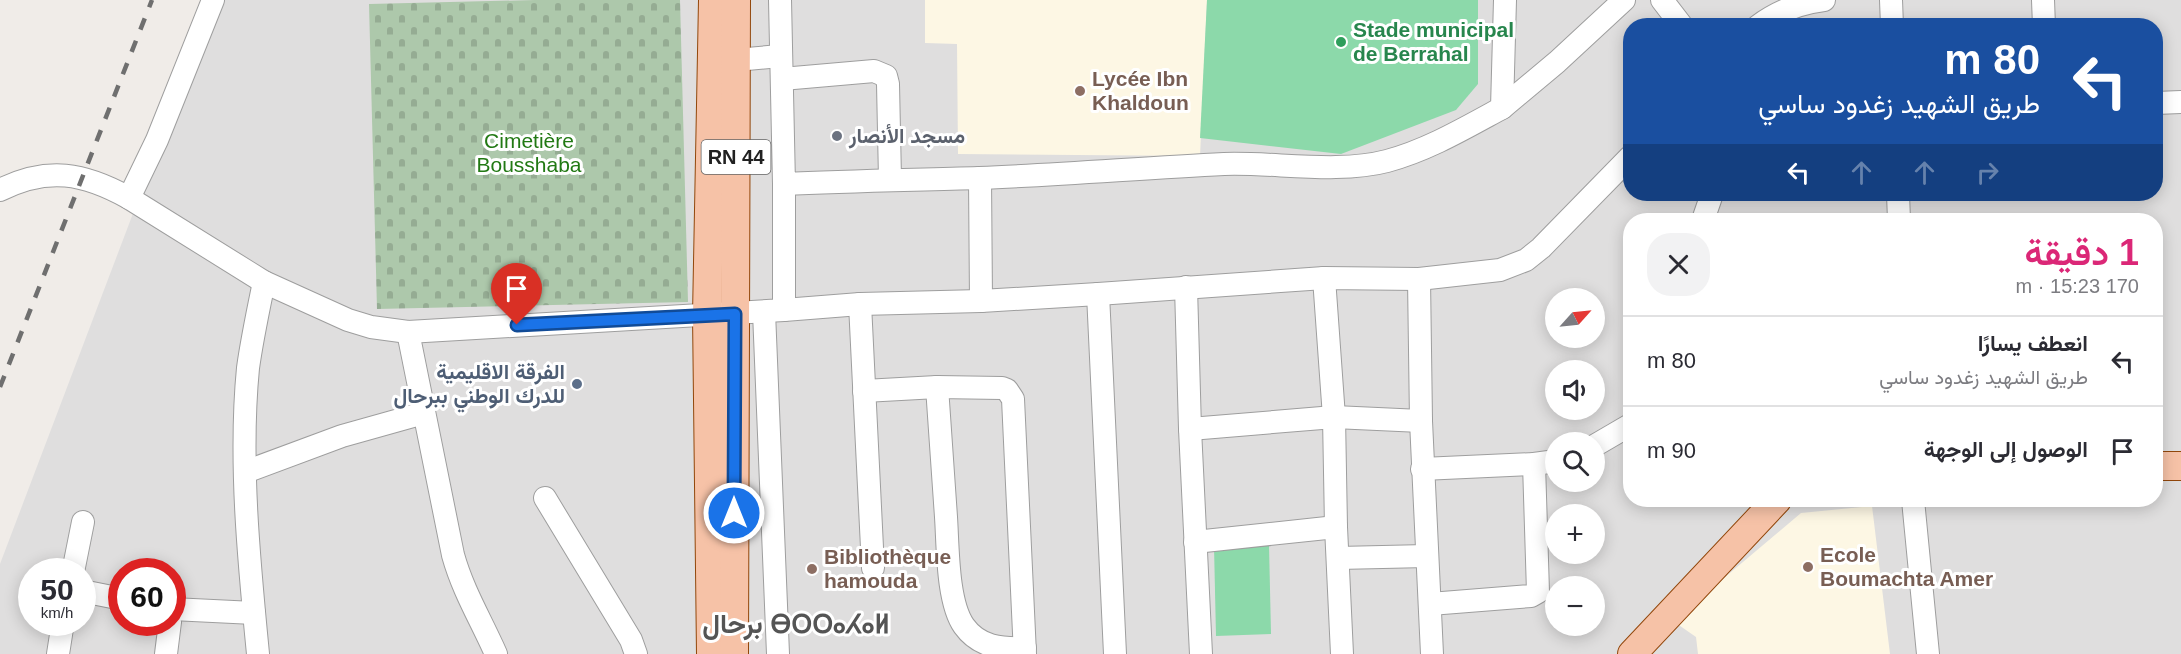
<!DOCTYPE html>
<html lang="ar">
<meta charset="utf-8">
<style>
body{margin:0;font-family:Helvetica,Vazirmatn,"Noto Sans Tifinagh",sans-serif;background:#f2f2f3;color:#2b2b33;direction:rtl;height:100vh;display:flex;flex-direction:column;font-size:22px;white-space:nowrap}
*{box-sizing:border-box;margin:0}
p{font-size:20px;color:#7c7c81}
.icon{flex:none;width:33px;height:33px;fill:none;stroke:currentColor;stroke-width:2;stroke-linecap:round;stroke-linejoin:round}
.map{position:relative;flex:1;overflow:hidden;direction:ltr}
.drawer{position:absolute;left:1623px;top:213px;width:540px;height:294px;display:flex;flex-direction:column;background:#fff;border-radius:24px;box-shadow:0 3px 15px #0003;direction:rtl}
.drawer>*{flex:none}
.hud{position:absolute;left:1623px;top:18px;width:540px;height:183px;border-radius:24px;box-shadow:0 3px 15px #0003;direction:rtl;background:#1a4fa0;color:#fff;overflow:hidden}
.needle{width:39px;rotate:63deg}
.fabs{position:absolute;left:1545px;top:288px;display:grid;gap:12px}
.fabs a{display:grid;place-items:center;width:60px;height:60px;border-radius:50%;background:#fff;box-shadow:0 3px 15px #0003;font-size:30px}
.speed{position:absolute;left:18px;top:558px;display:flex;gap:12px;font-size:30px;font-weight:700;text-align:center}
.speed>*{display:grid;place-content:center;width:78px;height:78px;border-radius:50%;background:#fff;box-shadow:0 3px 15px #0003;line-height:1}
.speed small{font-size:15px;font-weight:400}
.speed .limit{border:9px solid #d22;background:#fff;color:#111}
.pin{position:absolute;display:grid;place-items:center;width:51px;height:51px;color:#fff;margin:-62px -26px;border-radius:50% 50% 50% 0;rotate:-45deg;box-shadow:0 0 6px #0007}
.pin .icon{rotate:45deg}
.me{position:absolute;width:66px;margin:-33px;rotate:0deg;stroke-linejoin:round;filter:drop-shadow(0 0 4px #0008)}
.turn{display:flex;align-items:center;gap:21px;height:126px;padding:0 24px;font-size:27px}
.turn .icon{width:78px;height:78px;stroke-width:2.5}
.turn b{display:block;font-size:42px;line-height:51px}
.lanes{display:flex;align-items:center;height:57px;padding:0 24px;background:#0003;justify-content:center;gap:30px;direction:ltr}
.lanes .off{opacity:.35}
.round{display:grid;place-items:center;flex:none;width:63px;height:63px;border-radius:24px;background:#f2f2f3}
.overview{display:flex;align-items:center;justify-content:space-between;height:102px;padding:0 24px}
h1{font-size:36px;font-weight:600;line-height:45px;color:#db2777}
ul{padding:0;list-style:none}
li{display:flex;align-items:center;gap:18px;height:90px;padding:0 24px;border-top:2px solid #e1e1e2}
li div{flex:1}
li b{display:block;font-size:22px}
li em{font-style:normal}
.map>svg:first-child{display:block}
</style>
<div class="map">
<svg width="2181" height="654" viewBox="0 0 2181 654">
<defs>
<pattern id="cemetery-stones" width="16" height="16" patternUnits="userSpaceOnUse" patternTransform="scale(1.5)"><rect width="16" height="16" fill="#adc8ab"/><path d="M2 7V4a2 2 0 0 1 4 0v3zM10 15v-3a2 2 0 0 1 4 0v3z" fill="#95ac93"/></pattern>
</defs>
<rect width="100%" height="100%" fill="#f0ece8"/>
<path fill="#dfdede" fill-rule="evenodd" d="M 214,0 L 2181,0 L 2181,654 L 0,654 L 0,564 ZM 1630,26 L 2156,26 L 2156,194 L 1630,194 ZM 1630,220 L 2156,220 L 2156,500 L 1630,500 ZM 1556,298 L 1594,298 L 1594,338 L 1556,338 ZM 1556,370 L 1594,370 L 1594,410 L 1556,410 ZM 1556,442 L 1594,442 L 1594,482 L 1556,482 ZM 1556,514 L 1594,514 L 1594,554 L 1556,554 ZM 32,572 L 82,572 L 82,622 L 32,622 ZM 122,572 L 172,572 L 172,622 L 122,622 ZM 1556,586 L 1594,586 L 1594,626 L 1556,626 Z"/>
<g fill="#fdf7e4">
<path d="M 925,0 L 1207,0 L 1200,156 L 958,154 L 957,44 L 925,43 Z"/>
<path d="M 1872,506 L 1890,654 L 1698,654 L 1696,637 L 1673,621 L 1801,513 Z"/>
</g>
<path fill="url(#cemetery-stones)" d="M 535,0 L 680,0 L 688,302 L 377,309 L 369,4 Z"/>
<g fill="#8cd9aa">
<path d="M 1207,0 L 1478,0 L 1478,84 L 1456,110 L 1341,154 L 1200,138 Z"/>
<path d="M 1269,545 L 1271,634 L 1216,636 L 1214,546 Z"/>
</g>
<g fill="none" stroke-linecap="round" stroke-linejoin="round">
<g stroke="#9e9e9e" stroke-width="24">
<g id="minor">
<path d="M 780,0 L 784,184 C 849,181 914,180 979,178 C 1060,175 1142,168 1224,164 C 1274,162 1338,174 1387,161 C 1428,150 1465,128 1502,108 L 1505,0"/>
<path d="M 1662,0 L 1682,26"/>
<path d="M 1891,0 L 1892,26"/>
<path d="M 2043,0 L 2044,26"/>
<path d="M 1758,26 C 1778,11 1799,3 1824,0"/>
<path d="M 736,60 L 780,56"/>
<path d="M 782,79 L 874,71 L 886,76 L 888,84 L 890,179"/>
<path d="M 2156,103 L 2181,102"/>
<path d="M 1502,108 L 1557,62 L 1624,0"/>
<path d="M 980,178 L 981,301"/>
<path d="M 0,190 C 48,166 84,173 129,198 L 264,282 L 348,320 L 371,327 L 408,332 L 784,310 L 784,184"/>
<path d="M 1898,194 L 1899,220"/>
<path d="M 129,198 L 157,140 L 213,0"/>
<path d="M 1703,220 L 1712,194"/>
<path d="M 1324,278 L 1334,417 L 1336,527 L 1342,654"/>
<path d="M 1419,279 L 1421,421 L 1432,654"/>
<path d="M 1186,287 L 1190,429 L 1201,654"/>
<path d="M 1098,294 L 1115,654"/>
<path d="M 860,304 L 873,568"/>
<path d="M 784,310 L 860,304 L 981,301 L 1098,294 L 1324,278 L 1419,279 L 1500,270 L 1526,260 L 1541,248 L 1630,157"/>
<path d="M 764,312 L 778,654"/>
<path d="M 408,332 L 453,555 C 463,591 481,620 496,654"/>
<path d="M 937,387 C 940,431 943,474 946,517 C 948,546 947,602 964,626 C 979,647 1001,649 1025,648"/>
<path d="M 864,391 L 937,387 L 1002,388 L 1007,390 L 1013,399 L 1025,654"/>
<path d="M 1190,429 L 1334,417 L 1421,421"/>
<path d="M 1594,446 L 1630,425"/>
<path d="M 1422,469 L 1534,464 L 1556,461"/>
<path d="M 245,472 L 342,436 L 424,413"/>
<path d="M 545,498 L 631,640 L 636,654"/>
<path d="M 1913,500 L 1928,654"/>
<path d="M 1195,542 L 1336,527"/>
<path d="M 1338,558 L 1427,556"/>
<path d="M 73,572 L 83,522"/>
<path d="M 82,591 L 122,599"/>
<path d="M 1430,604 L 1531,596 L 1538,592 L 1534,464"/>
<path d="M 172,609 L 254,613"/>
<path d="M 58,654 L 63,622"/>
<path d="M 166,654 L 170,622"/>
<path d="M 258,654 C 249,562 239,460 248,368 C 252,339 258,311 264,282"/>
</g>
</g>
<g stroke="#92470b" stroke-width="30">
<g id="major">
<path d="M 2156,466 L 2181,466"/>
<path d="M 711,654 L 707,315 L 713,0"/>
<path d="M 734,654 L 736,0"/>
<path d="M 1632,654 L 1777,500"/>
</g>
</g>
<use href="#minor" stroke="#fff" stroke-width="22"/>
<use href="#major" stroke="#f6c2a7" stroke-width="28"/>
<path stroke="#6f6f6f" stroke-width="4.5" stroke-dasharray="12 12" stroke-linecap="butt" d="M 0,387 L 152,0"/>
</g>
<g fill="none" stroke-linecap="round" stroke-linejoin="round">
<g stroke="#114b97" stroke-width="15">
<path id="route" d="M 517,325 L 735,314 L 734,513"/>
</g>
<use href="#route" stroke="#1a73e8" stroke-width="10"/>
</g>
<circle fill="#2e9e5b" stroke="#fff" stroke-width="2" cx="1341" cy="42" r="6"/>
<g fill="#8d6e63" stroke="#fff" stroke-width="2">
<circle cx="1080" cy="91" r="6"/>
<circle cx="1808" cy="567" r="6"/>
<circle cx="812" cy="569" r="6"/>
</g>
<circle fill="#6b7280" stroke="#fff" stroke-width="2" cx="837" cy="136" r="6"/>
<circle fill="#5c6f8a" stroke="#fff" stroke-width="2" cx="577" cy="384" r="6"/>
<g text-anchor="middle" stroke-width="6" stroke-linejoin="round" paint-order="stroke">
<rect fill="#fff" stroke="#646464" stroke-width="1.5" x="701.5" y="140" width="69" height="34" rx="4.5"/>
<g font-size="20" font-weight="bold" fill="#212121">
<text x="736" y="164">RN 44</text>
</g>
<g font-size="21" font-weight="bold" fill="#27864d" stroke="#fff" text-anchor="start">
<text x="1353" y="37">Stade municipal<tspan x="1353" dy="24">de Berrahal</tspan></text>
</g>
<g font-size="21" font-weight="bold" fill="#785e54" stroke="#fff" text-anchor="start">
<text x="1092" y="86">Lycée Ibn<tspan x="1092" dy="24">Khaldoun</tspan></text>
<text x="1820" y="562">Ecole<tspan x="1820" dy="24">Boumachta Amer</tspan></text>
<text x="824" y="564">Bibliothèque<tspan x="824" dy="24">hamouda</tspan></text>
</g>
<g font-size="21" font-weight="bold" fill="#5b616d" stroke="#fff" text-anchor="start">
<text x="849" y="143">مسجد الأنصار</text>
</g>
<g font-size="21" fill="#227914" stroke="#fff">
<text x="529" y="148">Cimetière<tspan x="529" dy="24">Bousshaba</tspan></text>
</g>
<g font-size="21" font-weight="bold" fill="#4e5e75" stroke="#fff" text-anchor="end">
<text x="565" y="379">الفرقة الاقليمية<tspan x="565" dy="24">للدرك الوطني ببرحال</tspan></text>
</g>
<g font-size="27" font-weight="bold" fill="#545454" stroke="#fff">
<text x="796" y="633">برحال ⴱⵔⵔⴰⵃⴰⵍ</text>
</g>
</g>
</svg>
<div class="fabs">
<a><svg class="needle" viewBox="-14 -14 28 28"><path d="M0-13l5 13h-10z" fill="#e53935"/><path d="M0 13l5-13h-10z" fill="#7c7c81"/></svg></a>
<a><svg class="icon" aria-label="sound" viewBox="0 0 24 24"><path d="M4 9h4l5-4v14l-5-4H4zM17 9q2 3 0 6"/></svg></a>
<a><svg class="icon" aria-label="search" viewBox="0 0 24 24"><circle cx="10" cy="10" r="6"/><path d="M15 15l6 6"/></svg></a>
<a>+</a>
<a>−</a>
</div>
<div class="speed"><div>50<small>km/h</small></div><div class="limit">60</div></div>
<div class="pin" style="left:517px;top:325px;background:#d93025"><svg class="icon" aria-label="arrive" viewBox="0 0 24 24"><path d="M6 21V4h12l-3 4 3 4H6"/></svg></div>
<svg class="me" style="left:734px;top:513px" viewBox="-20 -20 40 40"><circle r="17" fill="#1a73e8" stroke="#fff" stroke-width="3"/><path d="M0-11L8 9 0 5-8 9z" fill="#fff"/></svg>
<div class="hud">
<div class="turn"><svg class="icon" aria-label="left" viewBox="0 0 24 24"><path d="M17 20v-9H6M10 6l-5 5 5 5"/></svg><div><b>80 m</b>طريق الشهيد زغدود ساسي</div></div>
<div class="lanes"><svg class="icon" aria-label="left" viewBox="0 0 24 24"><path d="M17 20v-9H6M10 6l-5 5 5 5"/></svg><svg class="icon off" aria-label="ahead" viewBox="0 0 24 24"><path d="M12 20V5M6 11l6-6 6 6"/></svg><svg class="icon off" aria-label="ahead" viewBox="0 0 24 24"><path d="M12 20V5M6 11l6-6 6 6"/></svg><svg class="icon off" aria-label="right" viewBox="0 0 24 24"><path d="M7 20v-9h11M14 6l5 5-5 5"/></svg></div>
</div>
<section class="drawer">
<div class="overview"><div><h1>1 دقيقة</h1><p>170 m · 15:23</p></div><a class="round"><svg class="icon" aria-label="close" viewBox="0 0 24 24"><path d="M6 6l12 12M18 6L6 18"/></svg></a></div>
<ul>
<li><svg class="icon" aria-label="left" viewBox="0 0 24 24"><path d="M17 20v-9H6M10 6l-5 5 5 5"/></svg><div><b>انعطف يسارًا</b><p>طريق الشهيد زغدود ساسي</p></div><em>80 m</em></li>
<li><svg class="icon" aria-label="arrive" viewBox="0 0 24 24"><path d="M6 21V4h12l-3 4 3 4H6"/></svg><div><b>الوصول إلى الوجهة</b></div><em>90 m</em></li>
</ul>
</section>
</div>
